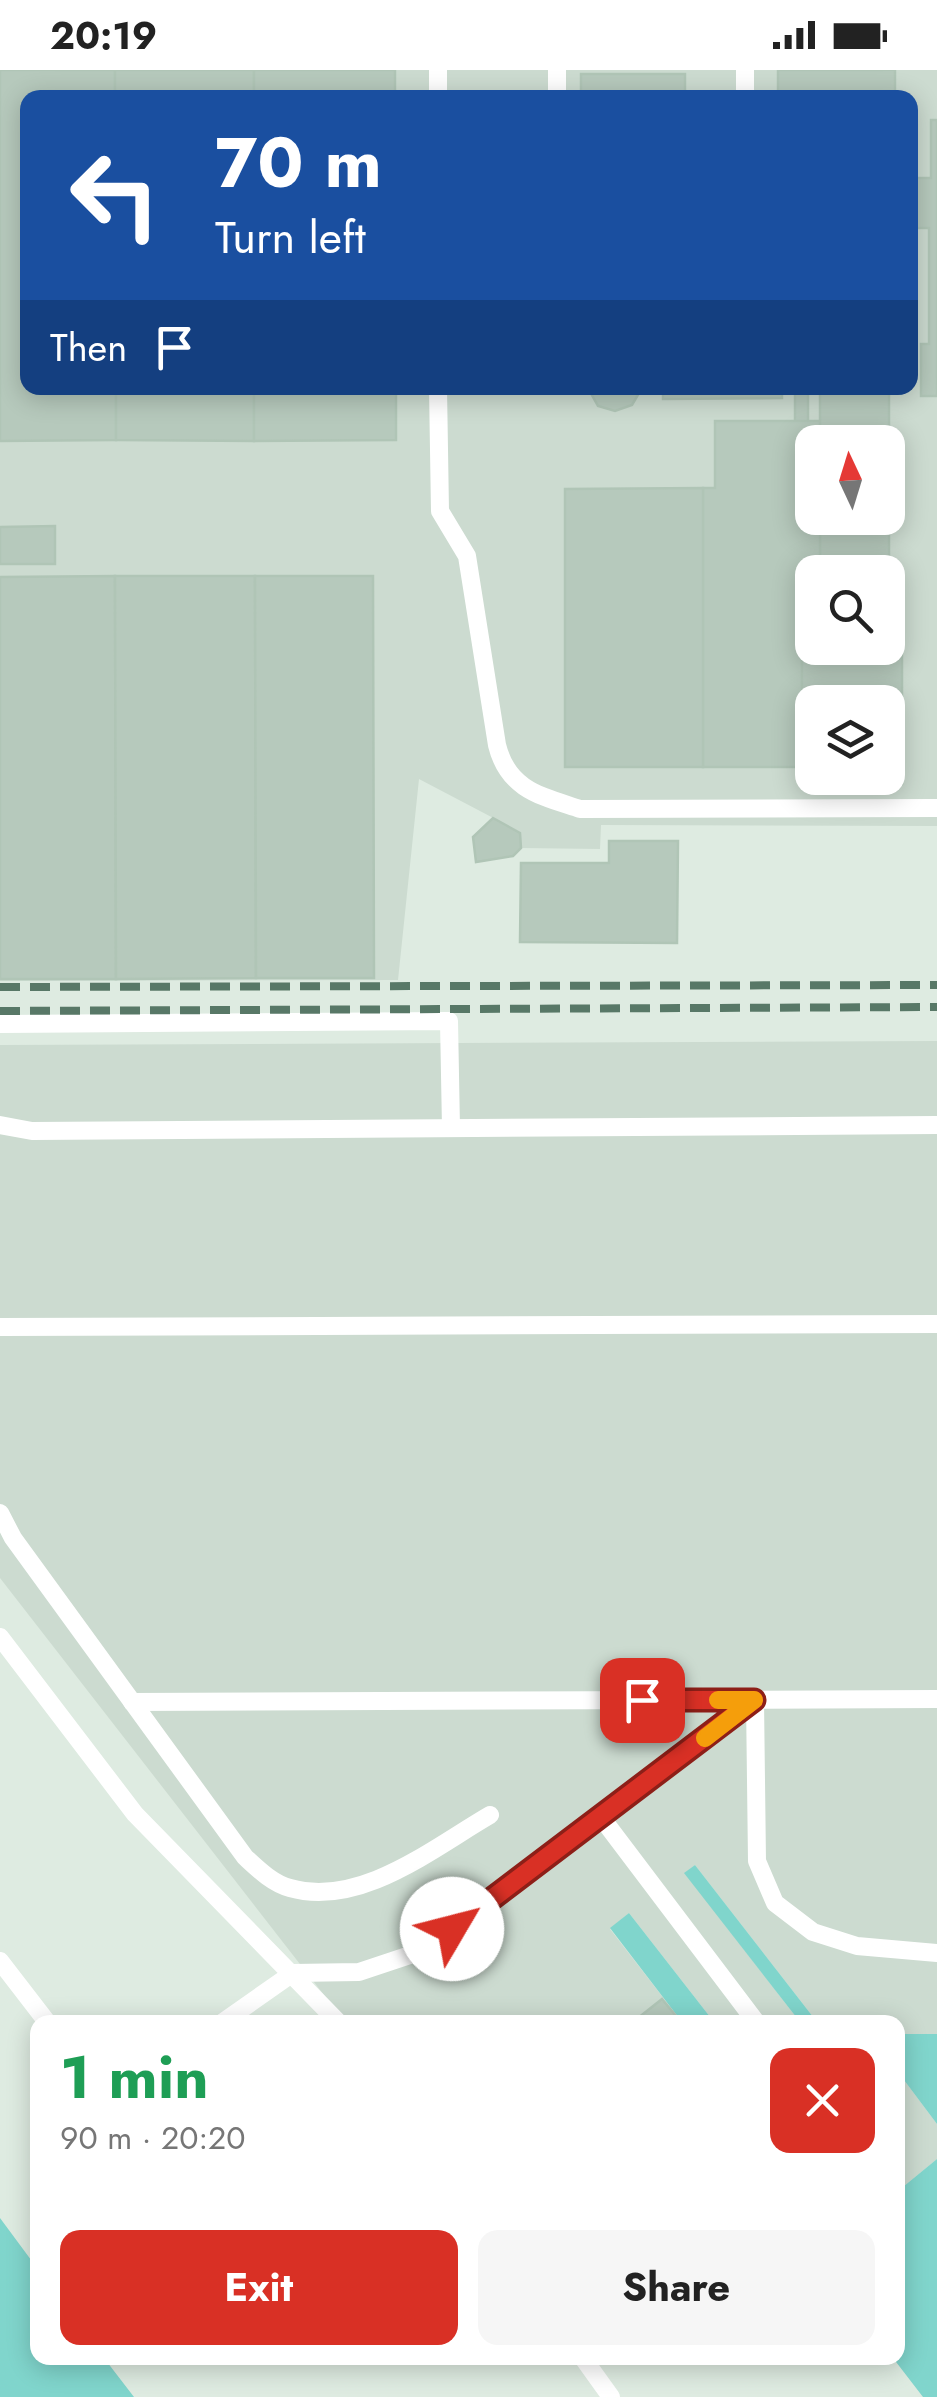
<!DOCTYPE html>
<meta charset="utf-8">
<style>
body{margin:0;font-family:Jost,sans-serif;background:#f6f6f6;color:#222;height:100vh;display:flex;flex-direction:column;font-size:38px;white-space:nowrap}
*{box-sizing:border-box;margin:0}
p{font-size:32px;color:#767676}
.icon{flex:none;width:55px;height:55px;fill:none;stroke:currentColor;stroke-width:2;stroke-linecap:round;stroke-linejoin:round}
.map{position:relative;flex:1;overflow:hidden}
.side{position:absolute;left:30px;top:1945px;width:875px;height:350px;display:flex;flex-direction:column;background:#fff;border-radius:20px;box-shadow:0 5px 25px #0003}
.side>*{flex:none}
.guide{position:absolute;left:20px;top:20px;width:898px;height:305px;border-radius:20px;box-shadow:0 5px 25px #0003;background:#1a4fa0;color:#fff;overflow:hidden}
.needle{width:65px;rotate:356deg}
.controls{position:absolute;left:795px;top:355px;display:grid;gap:20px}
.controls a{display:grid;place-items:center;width:110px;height:110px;border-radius:20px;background:#fff;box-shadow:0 5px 25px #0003;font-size:50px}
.pin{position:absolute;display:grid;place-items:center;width:85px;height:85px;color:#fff;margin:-42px;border-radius:20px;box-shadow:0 5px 15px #0006}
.me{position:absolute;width:110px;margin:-55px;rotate:53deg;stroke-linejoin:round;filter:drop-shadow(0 0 8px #0008)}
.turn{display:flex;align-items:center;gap:35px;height:210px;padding:0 30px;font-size:45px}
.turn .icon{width:130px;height:130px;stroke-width:2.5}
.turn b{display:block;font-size:70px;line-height:85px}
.then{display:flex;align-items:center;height:95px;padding:0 30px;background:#0003;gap:20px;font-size:38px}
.round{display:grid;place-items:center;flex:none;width:105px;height:105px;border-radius:20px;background:#f6f6f6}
.overview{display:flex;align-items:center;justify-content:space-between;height:170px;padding:0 30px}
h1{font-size:60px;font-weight:700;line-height:75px;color:#1e9e55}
.cta{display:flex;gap:20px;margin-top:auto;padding:20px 30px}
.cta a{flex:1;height:115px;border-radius:20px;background:#d93025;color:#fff;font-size:40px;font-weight:700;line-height:115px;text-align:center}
.cta a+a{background:#f6f6f6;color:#222}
.status{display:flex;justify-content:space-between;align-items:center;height:70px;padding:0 50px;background:#fff;direction:ltr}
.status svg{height:28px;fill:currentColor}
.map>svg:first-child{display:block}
</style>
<div class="status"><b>20:19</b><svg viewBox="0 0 49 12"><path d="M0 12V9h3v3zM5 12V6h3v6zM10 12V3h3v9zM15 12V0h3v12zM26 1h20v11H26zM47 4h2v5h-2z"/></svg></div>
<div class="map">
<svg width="937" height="2327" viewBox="0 0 937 2327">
<rect width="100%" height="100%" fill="#deebe1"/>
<g fill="#ccdbd0" fill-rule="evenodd">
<path d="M 0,0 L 937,0 L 937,756 L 601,755 L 600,779 L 521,778 L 520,762 L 419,709 L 398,910 L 0,911 ZM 28,28 L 910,28 L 910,318 L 28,318 ZM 812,372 L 888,372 L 888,448 L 812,448 ZM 812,502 L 888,502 L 888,578 L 812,578 ZM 812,632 L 888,632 L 888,708 L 812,708 Z"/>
<path d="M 937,971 L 937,1964 L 898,1964 L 898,1952 L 817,1952 L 695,1795 L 685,1803 L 800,1952 L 714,1952 L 629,1843 L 610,1859 L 682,1952 L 345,1952 L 0,1508 L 0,975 Z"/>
<path d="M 898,2002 L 937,2054 L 937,2089 L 898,2121 Z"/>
</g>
<g fill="#80d5cc">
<path d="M 695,1795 L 817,1952 L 800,1952 L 684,1803 Z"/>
<path d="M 629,1843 L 714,1952 L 682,1952 L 610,1858 Z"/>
<path d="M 898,1964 L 937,1964 L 937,2054 L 898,2002 Z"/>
<path d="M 937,2089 L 937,2327 L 923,2327 L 893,2288 L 898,2288 L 898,2121 Z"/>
<path d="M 0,2148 L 37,2198 L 38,2288 L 104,2288 L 134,2327 L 0,2327 Z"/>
</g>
<g fill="#b6c9bc" stroke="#b0c5b6" stroke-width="2.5" fill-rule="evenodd">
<path d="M 0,0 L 115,0 L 115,28 L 28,28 L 28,318 L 116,318 L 116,370 L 0,371 Z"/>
<rect x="115" y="0" width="139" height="28"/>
<rect x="254" y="0" width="141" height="28"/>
<rect x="778" y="0" width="117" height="28"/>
<rect x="581" y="4" width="104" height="24"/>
<path d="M 931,50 L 937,50 L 937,326 L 921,326 L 921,274 L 929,274 L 929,158 L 910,158 L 910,108 L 931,108 Z"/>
<path d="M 116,318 L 254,318 L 254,371 L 116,370 Z"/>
<path d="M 254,318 L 396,318 L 396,370 L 254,371 Z"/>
<path d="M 588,318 L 642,318 L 632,335 L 615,341 L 598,336 Z"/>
<path d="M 663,318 L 782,318 L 782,328 L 663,329 Z"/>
<path d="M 795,318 L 808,318 L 808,352 L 795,351 Z"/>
<path d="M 820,318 L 889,318 L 889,555 L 888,502 L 820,502 L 820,448 L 888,448 L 888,372 L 820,372 Z"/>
<path d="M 715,351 L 820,351 L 820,372 L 812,372 L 812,448 L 820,448 L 820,502 L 812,502 L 812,571 L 802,571 L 802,697 L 703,697 L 703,418 L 715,418 Z"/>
<path d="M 703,418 L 703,697 L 565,697 L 565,419 Z"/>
<path d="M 55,456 L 55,494 L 0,494 L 0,457 Z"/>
<path d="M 115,506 L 116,909 L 0,909 L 0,507 Z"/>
<path d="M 115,506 L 255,506 L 256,908 L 116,909 Z"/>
<path d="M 255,506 L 373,506 L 374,908 L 256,908 Z"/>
<path d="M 802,571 L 812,571 L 812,578 L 820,580 L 902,580 L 902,714 L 802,714 ZM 812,632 L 888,632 L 888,708 L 812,708 Z"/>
<path d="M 493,748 L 520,763 L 521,778 L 513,786 L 476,792 L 473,767 Z"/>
<path d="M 609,771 L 678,771 L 677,873 L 520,872 L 521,793 L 609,793 Z"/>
<path d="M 662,1929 L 681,1952 L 633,1952 Z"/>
</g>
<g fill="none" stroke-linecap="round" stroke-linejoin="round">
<g stroke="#fff" stroke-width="18">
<path d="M 438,0 L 438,28"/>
<path d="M 557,0 L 557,28"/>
<path d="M 745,0 L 745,28"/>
<path d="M 438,318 L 440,441 L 467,486 L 497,675 C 508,720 541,726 580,739 L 937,738"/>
<path d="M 0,954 L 449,951 L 451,1058"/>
<path d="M 0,1055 L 32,1061 L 937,1055"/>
<path d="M 0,1257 L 937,1254"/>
<path d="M 0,1443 L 13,1468 L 245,1787 C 258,1799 272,1813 290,1818 C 360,1838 433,1778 490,1745"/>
<path d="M 0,1567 L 135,1744 L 338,1952"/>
<path d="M 755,1630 L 757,1791 L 775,1833 L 813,1862 L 857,1876 L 937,1883"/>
<path d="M 132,1632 L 937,1629"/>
<path d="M 601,1747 L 756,1952"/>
<path d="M 0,1891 L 47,1952"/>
<path d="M 223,1952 L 293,1903 L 359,1902 L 422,1881 L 754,1630"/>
<path d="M 583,2288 L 611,2327"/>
</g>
<g stroke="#587867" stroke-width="8" stroke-dasharray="20 10" stroke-linecap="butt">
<path d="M 0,917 L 937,915"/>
<path d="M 0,941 L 937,937"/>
</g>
</g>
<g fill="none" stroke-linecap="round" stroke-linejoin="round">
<g stroke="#8d1f18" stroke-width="25">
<path id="route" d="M 452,1859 L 754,1630 L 642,1630"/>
</g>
<use href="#route" stroke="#d93025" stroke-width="18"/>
<path stroke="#f59e0b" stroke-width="18" d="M 705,1668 L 754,1630 L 718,1630"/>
</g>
</svg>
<div class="controls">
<a><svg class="needle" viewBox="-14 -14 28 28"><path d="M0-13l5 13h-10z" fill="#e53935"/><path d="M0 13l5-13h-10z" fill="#767676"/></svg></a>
<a><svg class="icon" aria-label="search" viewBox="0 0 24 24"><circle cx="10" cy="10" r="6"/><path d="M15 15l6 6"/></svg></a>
<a><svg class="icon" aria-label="layers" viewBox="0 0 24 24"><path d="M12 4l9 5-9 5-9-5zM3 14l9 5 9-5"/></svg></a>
</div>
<div class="pin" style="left:642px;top:1630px;background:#d93025"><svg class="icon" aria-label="arrive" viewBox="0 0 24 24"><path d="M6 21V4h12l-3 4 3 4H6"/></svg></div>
<svg class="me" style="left:452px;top:1859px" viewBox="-20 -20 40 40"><circle r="19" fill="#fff"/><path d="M0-13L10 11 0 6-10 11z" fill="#d93025"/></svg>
<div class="guide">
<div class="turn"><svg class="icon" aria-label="left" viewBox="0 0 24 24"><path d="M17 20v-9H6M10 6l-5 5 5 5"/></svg><div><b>70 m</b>Turn left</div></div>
<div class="then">Then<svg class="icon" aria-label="arrive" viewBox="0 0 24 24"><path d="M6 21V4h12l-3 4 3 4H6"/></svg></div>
</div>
<section class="side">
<div class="overview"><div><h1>1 min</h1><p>90 m · 20:20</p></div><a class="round" style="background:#d93025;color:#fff"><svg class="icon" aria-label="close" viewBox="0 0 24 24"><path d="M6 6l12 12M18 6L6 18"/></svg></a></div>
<div class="cta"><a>Exit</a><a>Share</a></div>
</section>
</div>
